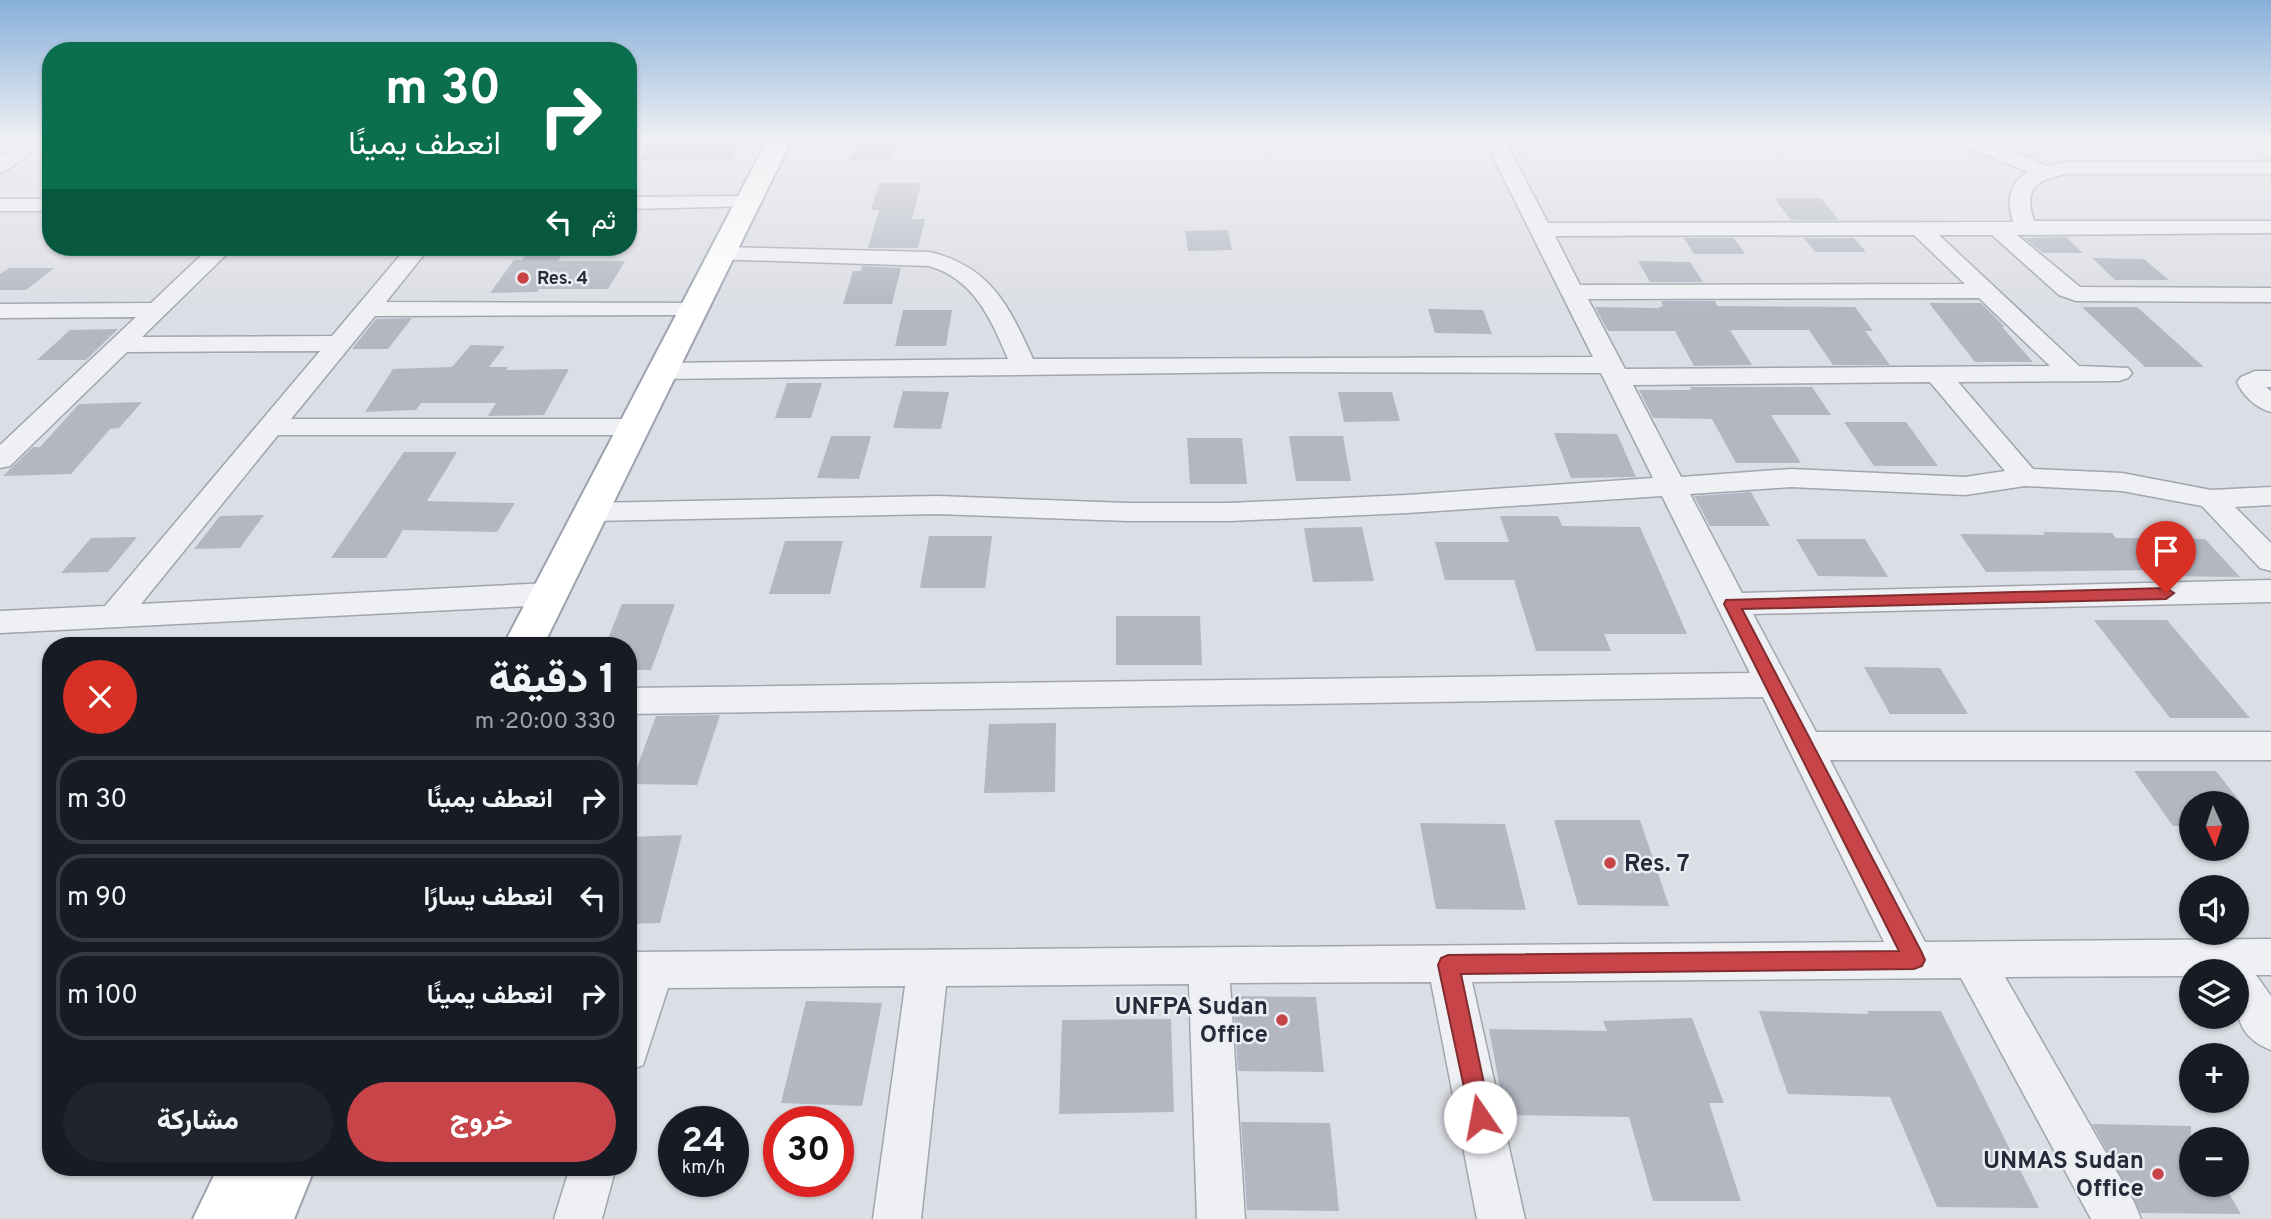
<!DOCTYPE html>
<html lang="ar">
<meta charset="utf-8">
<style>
body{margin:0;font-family:Overpass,Vazirmatn,sans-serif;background:#20242c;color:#f1f3f6;direction:rtl;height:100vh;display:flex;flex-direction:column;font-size:26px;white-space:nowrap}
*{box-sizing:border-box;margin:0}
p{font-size:23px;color:#9ea1a6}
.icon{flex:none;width:38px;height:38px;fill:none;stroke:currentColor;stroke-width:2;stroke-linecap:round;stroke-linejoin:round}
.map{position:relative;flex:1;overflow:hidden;direction:ltr}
.sheet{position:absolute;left:42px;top:637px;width:595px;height:539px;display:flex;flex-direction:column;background:#171b24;border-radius:28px;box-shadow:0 2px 5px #0004;direction:rtl}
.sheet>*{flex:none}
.hud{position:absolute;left:42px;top:42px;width:595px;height:214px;border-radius:28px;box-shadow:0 2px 5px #0004;direction:rtl;background:#0b6e4f;color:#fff;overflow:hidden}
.needle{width:46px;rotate:177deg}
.controls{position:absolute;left:2179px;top:791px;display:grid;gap:14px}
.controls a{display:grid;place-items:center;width:70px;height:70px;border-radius:50%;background:#171b24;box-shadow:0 2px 5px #0004;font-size:35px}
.speed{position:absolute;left:658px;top:1106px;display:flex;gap:14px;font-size:35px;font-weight:700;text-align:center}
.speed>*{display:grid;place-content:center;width:91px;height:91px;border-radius:50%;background:#171b24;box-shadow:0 2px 5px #0004;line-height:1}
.speed small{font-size:18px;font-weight:400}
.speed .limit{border:10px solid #d22;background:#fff;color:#111}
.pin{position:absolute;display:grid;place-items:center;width:60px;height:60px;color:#fff;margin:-72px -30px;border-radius:50% 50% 50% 0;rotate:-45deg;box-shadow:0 0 7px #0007}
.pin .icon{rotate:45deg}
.me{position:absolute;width:77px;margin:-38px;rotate:348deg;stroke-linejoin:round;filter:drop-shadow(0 0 5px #0008)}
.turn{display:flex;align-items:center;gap:24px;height:147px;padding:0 21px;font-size:32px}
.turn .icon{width:91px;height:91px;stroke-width:2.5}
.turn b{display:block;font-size:49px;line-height:60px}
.then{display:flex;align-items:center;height:66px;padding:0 21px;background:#0003;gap:14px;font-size:26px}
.round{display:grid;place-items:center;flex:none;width:74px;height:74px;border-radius:37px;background:#20242c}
.head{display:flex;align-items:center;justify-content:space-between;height:119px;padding:0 21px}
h1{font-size:42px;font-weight:800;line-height:52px}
.action{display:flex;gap:14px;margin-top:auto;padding:14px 21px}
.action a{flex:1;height:80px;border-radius:42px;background:#c74448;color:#fff;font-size:28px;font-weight:800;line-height:80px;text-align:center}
.action a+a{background:#20242c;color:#f1f3f6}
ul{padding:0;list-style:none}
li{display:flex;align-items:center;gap:21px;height:88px;margin:0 14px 10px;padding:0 7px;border:4px solid #363941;border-radius:28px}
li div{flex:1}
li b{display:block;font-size:26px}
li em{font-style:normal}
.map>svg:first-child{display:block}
</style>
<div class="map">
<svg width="2271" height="1219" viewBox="0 0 2271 1219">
<rect width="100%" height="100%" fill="#dcdee5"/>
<g fill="#b3b7c2">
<path d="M 653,139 L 743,139 L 731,160 L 639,160 Z"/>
<path d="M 856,139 L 896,139 L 890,160 L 849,160 Z"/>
<path d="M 879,183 L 921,183 L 912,219 L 925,219 L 918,248 L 868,248 L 879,210 L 871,210 Z"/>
<path d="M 1774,198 L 1821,198 L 1839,220 L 1791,220 Z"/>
<path d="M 1228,230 L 1232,250 L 1188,251 L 1185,231 Z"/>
<path d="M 2066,237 L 2083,253 L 2043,253 L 2024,238 Z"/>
<path d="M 1684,238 L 1734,238 L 1745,254 L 1694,254 Z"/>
<path d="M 1804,238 L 1854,238 L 1866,252 L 1815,252 Z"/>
<path d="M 531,247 L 567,247 L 558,261 L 625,261 L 608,289 L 539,289 L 537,292 L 490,293 L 514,260 L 522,260 Z"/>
<path d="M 2092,258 L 2144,259 L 2169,280 L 2115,280 Z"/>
<path d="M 1638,261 L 1690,262 L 1703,282 L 1650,282 Z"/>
<path d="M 862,266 L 901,268 L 892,304 L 843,304 L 853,271 L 861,271 Z"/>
<path d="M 9,268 L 54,268 L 26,290 L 0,290 L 0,274 Z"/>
<path d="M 1661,301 L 1715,301 L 1717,306 L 1855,307 L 1873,331 L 1865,331 L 1890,365 L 1833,365 L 1809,330 L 1730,330 L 1752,365 L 1694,366 L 1675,331 L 1608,331 L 1595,307 L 1658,308 L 1663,306 Z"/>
<path d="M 1929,303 L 1981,303 L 2005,327 L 2002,327 L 2033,362 L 1975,362 Z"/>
<path d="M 2082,307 L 2137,307 L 2204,367 L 2145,367 Z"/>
<path d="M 1428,309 L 1483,310 L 1492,334 L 1435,333 Z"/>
<path d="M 903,310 L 952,310 L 946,346 L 895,346 Z"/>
<path d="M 412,318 L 388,349 L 352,349 L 376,319 Z"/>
<path d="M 118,329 L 86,360 L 37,360 L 70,330 Z"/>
<path d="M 471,345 L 505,346 L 489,367 L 508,367 L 506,370 L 569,369 L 544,415 L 488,416 L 496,403 L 421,403 L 416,410 L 365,412 L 393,369 L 452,367 Z"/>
<path d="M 787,383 L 822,383 L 811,418 L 775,418 Z"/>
<path d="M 1690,387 L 1812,387 L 1831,415 L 1771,415 L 1801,463 L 1736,463 L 1712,419 L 1653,418 L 1639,390 L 1691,390 Z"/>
<path d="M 903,391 L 949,392 L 941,429 L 893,428 Z"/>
<path d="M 1338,392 L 1392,392 L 1400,421 L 1344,422 Z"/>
<path d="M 142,402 L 119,428 L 110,429 L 71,474 L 3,476 L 33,447 L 40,447 L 79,404 Z"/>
<path d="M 1844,422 L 1906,422 L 1938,466 L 1874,466 Z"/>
<path d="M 1554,433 L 1617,434 L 1636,477 L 1571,478 Z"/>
<path d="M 831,436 L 871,436 L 859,479 L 817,478 Z"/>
<path d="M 1289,436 L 1343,436 L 1351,481 L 1296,481 Z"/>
<path d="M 1187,438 L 1242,438 L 1247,484 L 1190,484 Z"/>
<path d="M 404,452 L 457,452 L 427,501 L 515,503 L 497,532 L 403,530 L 386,558 L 331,558 Z"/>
<path d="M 1751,492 L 1770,526 L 1710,526 L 1694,496 Z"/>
<path d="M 264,515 L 240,548 L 194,549 L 220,516 Z"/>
<path d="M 1500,516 L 1558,516 L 1562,526 L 1640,527 L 1687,634 L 1604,634 L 1611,651 L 1536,651 L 1514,580 L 1445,580 L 1435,542 L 1509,542 Z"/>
<path d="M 1362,527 L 1374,581 L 1313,582 L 1304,528 Z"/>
<path d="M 2043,532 L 2112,533 L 2116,538 L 2205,539 L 2240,577 L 2169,576 L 2163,570 L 1986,572 L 1960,534 L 2045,535 Z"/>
<path d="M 929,536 L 992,536 L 985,588 L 920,588 Z"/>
<path d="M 137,537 L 108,572 L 61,573 L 91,538 Z"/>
<path d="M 1796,539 L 1865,539 L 1888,577 L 1818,576 Z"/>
<path d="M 785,541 L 843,541 L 830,594 L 769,594 Z"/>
<path d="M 622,604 L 675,604 L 651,670 L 628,670 L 628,646 L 605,646 Z"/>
<path d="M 1116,616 L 1200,616 L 1202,665 L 1116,665 Z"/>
<path d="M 2094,620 L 2167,620 L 2250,718 L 2170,718 Z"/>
<path d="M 1864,667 L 1940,668 L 1968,714 L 1890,714 Z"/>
<path d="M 720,715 L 697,785 L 631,784 L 656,716 Z"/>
<path d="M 1056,723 L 1055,792 L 984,793 L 989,724 Z"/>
<path d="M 2134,771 L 2216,771 L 2241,803 L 2191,803 L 2191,826 L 2173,826 Z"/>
<path d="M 1554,820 L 1640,820 L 1669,906 L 1578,905 Z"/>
<path d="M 1420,823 L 1505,824 L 1526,910 L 1436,909 Z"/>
<path d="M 682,835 L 660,923 L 628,924 L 628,837 Z"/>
<path d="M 1233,996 L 1316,997 L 1324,1072 L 1238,1071 Z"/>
<path d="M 806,1001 L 882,1003 L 862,1106 L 781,1103 Z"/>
<path d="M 1759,1011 L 1869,1014 L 1867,1011 L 1941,1011 L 2039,1208 L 1937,1207 L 1890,1097 L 1788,1094 Z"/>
<path d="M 1692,1018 L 1724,1103 L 1709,1103 L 1741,1201 L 1653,1201 L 1629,1117 L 1505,1115 L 1489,1029 L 1607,1031 L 1603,1021 Z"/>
<path d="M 1171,1019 L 1174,1112 L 1059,1114 L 1062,1020 Z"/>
<path d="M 1241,1122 L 1330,1123 L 1339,1211 L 1247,1210 Z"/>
<path d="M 2092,1124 L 2191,1126 L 2191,1185 L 2224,1185 L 2241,1214 L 2141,1213 Z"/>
</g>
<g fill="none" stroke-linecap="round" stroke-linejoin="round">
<g stroke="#a2a5af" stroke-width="3">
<g id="minor">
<path d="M 26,139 L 49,139 L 7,170 L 0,172 L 0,157 Z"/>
<path d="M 1484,139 L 1504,139 L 1548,223 L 2013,222 C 2007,201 2008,183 2028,172 L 1957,143 L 1954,139 L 1981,139 L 2048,166 L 2065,162 L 2271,162 L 2271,174 L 2065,174 C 2034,181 2024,189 2034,221 L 2271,221 L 2271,233 L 2017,235 L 2080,287 L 2271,288 L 2271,302 L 2076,301 L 2059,295 L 1992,235 L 1939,235 L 2079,366 L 2128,368 L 2132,373 L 2128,378 L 2119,381 L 1958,382 L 2033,469 L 2122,473 L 2211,490 L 2271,487 L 2271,505 L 2235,507 L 2271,543 L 2271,571 L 2260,568 L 2202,506 L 2122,491 L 2025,486 L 1965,495 L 1791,487 L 1690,494 L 1742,593 L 2271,580 L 2271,602 L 1753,614 L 1816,732 L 2271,732 L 2271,760 L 1830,760 L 1925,942 L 2271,939 L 2271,975 L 2256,975 L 2271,996 L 2271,1050 C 2232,1035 2236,1006 2236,971 L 2191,971 L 2191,976 L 2005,977 L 2134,1202 L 2141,1219 L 2091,1219 L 1961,978 L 1472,982 L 1525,1219 L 1477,1219 L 1431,982 L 1230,983 L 1245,1219 L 1197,1219 L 1189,984 L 946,986 L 921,1219 L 873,1219 L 905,986 L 668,988 L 643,1065 L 628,1071 L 628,952 L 1884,942 L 1763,697 L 628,714 L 628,688 L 1750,673 L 1662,496 L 1407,513 L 1230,521 L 1128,521 L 937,514 L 592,521 L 582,519 L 578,512 L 582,505 L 592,503 L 937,496 L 1128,503 L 1230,503 L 1407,495 L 1653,478 L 1601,373 L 1268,372 L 660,379 L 651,376 L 647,371 L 651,366 L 660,363 L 1008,359 C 991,319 974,279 929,266 L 713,259 L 710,254 L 713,249 L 721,247 L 930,252 C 991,267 1009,306 1033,359 L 1593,357 ZM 1914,235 L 1965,284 L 1580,285 L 1555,236 ZM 1979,298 L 2050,366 L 1625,369 L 1588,299 ZM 1930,382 L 2005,471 L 1965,477 L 1791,469 L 1681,477 L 1633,385 Z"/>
<path d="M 2243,139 L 2266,139 L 2271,142 L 2271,157 L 2264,155 Z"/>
<path d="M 749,196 L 756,198 L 759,202 L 756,206 L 628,209 L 628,197 Z"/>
<rect x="0" y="199" width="51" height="12"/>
<path d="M 210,247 L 234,247 L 142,337 L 332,336 L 407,247 L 430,247 L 386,302 L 700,303 L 704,308 L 700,313 L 692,315 L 375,316 L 291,419 L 633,419 L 642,421 L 646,427 L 642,433 L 633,435 L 278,435 L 141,604 L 549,583 L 560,586 L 565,594 L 560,602 L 549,605 L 0,633 L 0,611 L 105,606 L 320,351 L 127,352 L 10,466 L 0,468 L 0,445 L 136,317 L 0,318 L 0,304 L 151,303 Z"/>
<path d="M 2255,371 L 2271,371 L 2271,387 L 2266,387 L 2271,391 L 2271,412 C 2256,408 2243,396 2237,382 L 2241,377 Z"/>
<path d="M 570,1167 L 616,1167 L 602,1219 L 554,1219 Z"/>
</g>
</g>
<g stroke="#9ca2b0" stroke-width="4">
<g id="major">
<path d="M 768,139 L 792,139 L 543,646 L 503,646 Z"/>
<path d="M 218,1167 L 315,1167 L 294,1219 L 193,1219 Z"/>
</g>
</g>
<use href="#minor" fill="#eef0f4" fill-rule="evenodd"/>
<use href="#major" fill="#fff" fill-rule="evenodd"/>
</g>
<linearGradient id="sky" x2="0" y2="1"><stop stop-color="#88afda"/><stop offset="0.45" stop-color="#eff0f3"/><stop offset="1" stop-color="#eff0f3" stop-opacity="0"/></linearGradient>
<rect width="2271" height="310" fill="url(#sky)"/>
<path fill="#c74448" stroke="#812c2f" stroke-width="2" d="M 2166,588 L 2174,593 L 2166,599 L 1742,609 L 1922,953 L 1925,960 L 1922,966 L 1914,969 L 1461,974 L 1491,1117 L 1488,1125 L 1480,1128 L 1472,1125 L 1438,965 L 1441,958 L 1448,955 L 1899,951 L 1724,604 L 1726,600 Z"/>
<g fill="#c74448" stroke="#ebedf3" stroke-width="2.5">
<circle cx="523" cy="278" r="7"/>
<circle cx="1610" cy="863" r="7"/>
<circle cx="1282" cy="1020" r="7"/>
<circle cx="2158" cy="1174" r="7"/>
</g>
<g text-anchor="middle" stroke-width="5" stroke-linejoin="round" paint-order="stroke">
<g font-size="18" font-weight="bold" fill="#262b3b" stroke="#ebedf3" text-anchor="start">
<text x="537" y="284">Res. 4</text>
</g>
<g font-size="24" font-weight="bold" fill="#262b3b" stroke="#ebedf3" text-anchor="end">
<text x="1624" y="871" text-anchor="start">Res. 7</text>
<text x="1268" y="1014">UNFPA Sudan<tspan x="1268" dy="28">Office</tspan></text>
<text x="2144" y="1168">UNMAS Sudan<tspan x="2144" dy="28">Office</tspan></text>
</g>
</g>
</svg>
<div class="controls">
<a><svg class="needle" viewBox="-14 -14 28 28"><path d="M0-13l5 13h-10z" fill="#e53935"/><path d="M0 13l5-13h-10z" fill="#9ea1a6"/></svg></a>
<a><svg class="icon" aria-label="sound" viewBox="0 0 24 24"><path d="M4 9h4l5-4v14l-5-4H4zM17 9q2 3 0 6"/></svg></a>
<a><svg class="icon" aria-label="layers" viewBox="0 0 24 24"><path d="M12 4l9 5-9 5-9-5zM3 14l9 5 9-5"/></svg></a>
<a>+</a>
<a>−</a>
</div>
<div class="speed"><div>24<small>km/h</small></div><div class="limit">30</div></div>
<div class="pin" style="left:2166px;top:593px;background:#d93025"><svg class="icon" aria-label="arrive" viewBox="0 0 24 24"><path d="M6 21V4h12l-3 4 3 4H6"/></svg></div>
<svg class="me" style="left:1480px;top:1117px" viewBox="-20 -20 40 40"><circle r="19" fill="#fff"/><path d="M0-13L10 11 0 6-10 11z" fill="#c74448"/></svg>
<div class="hud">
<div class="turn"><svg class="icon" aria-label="right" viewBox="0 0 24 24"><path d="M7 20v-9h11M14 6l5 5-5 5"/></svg><div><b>30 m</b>انعطف يمينًا</div></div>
<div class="then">ثم<svg class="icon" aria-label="left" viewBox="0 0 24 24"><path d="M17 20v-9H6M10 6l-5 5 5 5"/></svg></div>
</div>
<section class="sheet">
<div class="head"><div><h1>1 دقيقة</h1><p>330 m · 20:00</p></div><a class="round" style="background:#d93025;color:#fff"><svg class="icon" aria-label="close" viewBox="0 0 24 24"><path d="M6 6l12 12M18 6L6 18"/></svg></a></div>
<ul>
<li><svg class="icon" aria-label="right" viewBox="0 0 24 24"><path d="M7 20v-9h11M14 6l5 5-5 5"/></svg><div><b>انعطف يمينًا</b></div><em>30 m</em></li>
<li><svg class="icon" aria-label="left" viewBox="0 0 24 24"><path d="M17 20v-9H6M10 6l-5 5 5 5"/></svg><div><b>انعطف يسارًا</b></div><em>90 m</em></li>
<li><svg class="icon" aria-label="right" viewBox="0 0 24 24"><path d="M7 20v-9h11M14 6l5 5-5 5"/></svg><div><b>انعطف يمينًا</b></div><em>100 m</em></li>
</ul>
<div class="action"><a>خروج</a><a>مشاركة</a></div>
</section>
</div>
